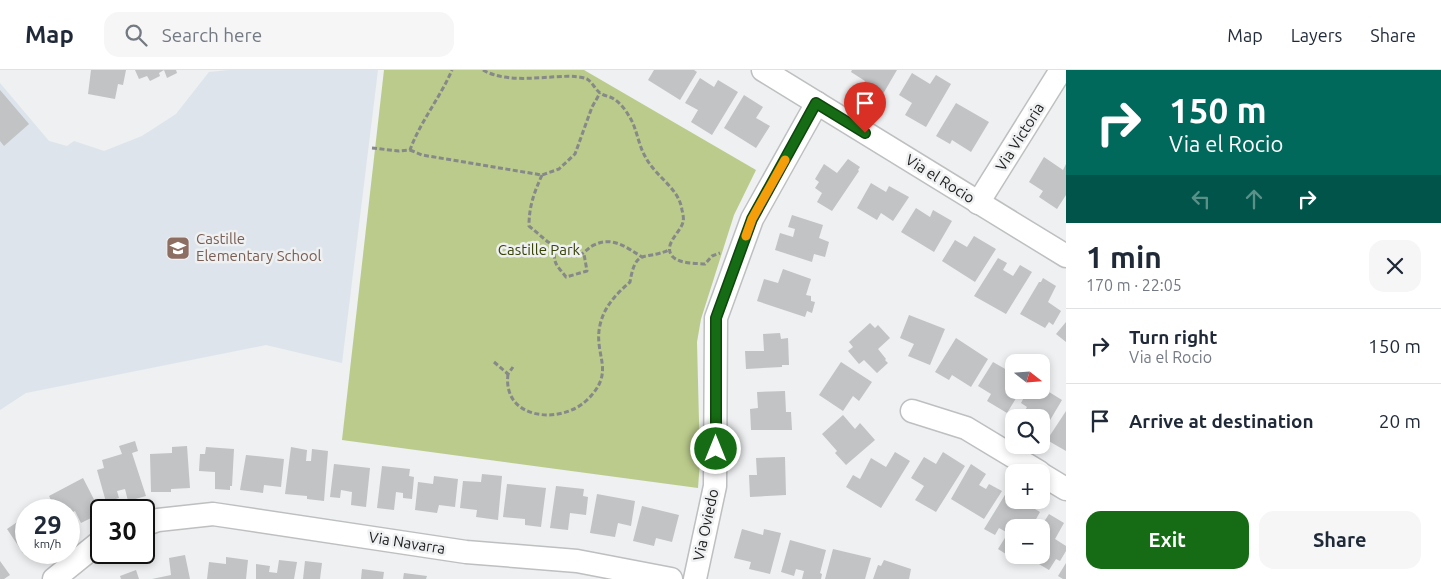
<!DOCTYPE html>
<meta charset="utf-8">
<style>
body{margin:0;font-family:Ubuntu,sans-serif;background:#f6f6f7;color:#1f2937;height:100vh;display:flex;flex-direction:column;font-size:19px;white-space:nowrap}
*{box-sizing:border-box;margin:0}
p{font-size:16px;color:#747a83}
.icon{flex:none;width:28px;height:28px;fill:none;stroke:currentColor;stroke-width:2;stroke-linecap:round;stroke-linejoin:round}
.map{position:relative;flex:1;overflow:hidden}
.sheet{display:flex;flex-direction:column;background:#fff;width:375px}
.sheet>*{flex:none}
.banner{background:#00695c;color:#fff;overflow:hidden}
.needle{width:32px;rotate:107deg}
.controls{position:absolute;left:1005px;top:284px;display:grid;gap:10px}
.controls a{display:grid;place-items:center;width:45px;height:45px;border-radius:10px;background:#fff;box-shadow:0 2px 8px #0003;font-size:25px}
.speed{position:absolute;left:15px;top:429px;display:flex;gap:10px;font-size:25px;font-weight:700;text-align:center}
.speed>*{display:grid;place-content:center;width:65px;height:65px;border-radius:50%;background:#fff;box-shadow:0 2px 8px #0003;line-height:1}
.speed small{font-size:12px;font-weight:400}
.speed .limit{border:2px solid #111;border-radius:8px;background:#fff;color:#111}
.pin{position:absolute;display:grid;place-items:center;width:42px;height:42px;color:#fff;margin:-51px -21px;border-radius:50% 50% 50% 0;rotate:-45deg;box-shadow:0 0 5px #0007}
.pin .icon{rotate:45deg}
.me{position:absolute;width:55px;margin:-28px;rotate:0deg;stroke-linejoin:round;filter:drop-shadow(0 0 4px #0008)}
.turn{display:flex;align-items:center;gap:18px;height:105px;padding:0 20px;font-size:22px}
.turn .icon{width:65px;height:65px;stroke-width:2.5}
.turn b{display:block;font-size:35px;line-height:42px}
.lanes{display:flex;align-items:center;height:48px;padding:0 20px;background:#0003;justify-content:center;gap:25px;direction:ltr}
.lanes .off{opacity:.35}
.round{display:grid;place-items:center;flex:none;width:52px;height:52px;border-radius:15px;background:#f6f6f7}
.head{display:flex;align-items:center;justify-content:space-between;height:85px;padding:0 20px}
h1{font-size:30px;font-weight:700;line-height:38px}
.primary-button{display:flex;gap:10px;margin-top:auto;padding:10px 20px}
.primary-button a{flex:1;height:58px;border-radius:15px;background:#166c14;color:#fff;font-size:20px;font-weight:700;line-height:58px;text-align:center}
.primary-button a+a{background:#f6f6f7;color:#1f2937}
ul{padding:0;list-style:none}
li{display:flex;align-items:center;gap:15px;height:75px;padding:0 20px;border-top:1px solid #e0e1e3}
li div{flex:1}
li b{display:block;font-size:19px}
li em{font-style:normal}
header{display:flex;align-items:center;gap:30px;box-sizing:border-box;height:70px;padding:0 25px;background:#fff;border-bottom:1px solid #e0e1e3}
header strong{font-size:24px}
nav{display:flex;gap:28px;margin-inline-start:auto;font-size:18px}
.search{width:350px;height:45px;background:#f6f6f7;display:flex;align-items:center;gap:12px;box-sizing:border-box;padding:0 18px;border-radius:15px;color:#747a83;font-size:19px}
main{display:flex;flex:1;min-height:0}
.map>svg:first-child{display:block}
</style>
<header>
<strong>Map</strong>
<div class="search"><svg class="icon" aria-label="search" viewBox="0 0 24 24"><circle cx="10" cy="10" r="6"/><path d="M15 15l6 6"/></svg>Search here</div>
<nav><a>Map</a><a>Layers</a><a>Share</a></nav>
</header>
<main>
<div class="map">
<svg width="1066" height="509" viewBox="0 0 1066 509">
<rect width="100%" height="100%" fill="#eef0f1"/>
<path fill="#dde4eb" d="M 229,0 L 378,0 L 342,293 L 266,275 L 26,323 L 0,340 L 0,13 L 49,71 L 67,76 L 74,71 L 104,81 L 142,66 L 176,44 L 209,2 Z"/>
<path fill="#bbcb8b" d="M 384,0 L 584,0 L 756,100 L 734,145 L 701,249 L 697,272 L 700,391 L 698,418 L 342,370 Z"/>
<g fill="#c1c3c4">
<path d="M 91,0 L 126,0 L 123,15 L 118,14 L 115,29 L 88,24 Z"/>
<path d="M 135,0 L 176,0 L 177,3 L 167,8 L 164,0 L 159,3 L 160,6 L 150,11 L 147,6 L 139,9 Z"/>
<path d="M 654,0 L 694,0 L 697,2 L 680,30 L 648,10 Z"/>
<path d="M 852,0 L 897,0 L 880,29 L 861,18 L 865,11 L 851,2 Z"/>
<path d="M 912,3 L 930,14 L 936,5 L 951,14 L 926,57 L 905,45 L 912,33 L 899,25 Z"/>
<path d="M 700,8 L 714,17 L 718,10 L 738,22 L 712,65 L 691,52 L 698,40 L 685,33 Z"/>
<path d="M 0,20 L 29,54 L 4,76 L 0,71 Z"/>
<path d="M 744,25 L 763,37 L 756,48 L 770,56 L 756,78 L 724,58 Z"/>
<path d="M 956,33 L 989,52 L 971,82 L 952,70 L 950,74 L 936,66 Z"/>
<path d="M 1044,87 L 1063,100 L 1066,94 L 1066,125 L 1057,139 L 1039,127 L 1043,121 L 1029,112 Z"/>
<path d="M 848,89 L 860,97 L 858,100 L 859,101 L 832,141 L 817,132 L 822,123 L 815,118 L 819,112 L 815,109 L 824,94 L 837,103 Z"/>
<path d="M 871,113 L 886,122 L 889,116 L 909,127 L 893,151 L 881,143 L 877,150 L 857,138 Z"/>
<path d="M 916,138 L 930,147 L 933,140 L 952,151 L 934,182 L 901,162 Z"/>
<path d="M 792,145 L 823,155 L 819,168 L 829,172 L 825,187 L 814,184 L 812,192 L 775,180 L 780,163 L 793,167 L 795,159 L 788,157 Z"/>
<path d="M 974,166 L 996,179 L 975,212 L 942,191 L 955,170 L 967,177 Z"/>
<path d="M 998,188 L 1007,193 L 1003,200 L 1013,206 L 1020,195 L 1032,202 L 1006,244 L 974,226 Z"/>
<path d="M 783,199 L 811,209 L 806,225 L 811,226 L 811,231 L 815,232 L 812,243 L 807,241 L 805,247 L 757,231 L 764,209 L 778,213 Z"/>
<path d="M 1043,208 L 1056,216 L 1048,232 L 1061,241 L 1053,255 L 1049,252 L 1045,258 L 1020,244 L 1039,212 L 1041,212 Z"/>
<path d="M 909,245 L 945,259 L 930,295 L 908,286 L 914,274 L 900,268 Z"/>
<path d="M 1066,252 L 1066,272 L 1056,264 Z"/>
<path d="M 870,253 L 875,258 L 878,255 L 890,268 L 878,279 L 886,289 L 885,290 L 888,293 L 877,303 L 864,290 L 859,294 L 848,281 L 853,277 L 849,272 Z"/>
<path d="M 780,263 L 781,269 L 788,268 L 789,295 L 782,295 L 782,297 L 746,299 L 745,281 L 764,281 L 763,264 Z"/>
<path d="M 956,268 L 988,289 L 971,317 L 952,305 L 949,310 L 935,302 Z"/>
<path d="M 841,292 L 872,312 L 859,331 L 853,326 L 843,341 L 819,325 Z"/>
<path d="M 993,292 L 1014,304 L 1014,320 L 1021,320 L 1007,343 L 987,331 L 991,324 L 978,316 Z"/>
<path d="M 1041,317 L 1062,330 L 1043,362 L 1041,361 L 1041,348 L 1020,348 L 1027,337 L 1021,333 L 1028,320 L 1041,320 Z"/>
<path d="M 785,321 L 786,342 L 791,342 L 792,360 L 751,360 L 750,339 L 758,338 L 757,322 Z"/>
<path d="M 1066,341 L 1066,381 L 1047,370 Z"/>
<path d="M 843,345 L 855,359 L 860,353 L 875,370 L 846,395 L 835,383 L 837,381 L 822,364 Z"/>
<path d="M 135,371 L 138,381 L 132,383 L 146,426 L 128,431 L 125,419 L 117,421 L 119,428 L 106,432 L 97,400 L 104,398 L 102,390 L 122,384 L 119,376 Z"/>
<path d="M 187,376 L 190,418 L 171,419 L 171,422 L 151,422 L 150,384 L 172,383 L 172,377 Z"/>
<path d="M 206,377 L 234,379 L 232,416 L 230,416 L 230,420 L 215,419 L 215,402 L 199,401 L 200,384 L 205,384 Z"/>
<path d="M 291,377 L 307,380 L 306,391 L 311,391 L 312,379 L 328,381 L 324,431 L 307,429 L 307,426 L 285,424 Z"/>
<path d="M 895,382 L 910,391 L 881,438 L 846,417 L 853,405 L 860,409 L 871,388 L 886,397 Z"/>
<path d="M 943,382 L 965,396 L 936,442 L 915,430 L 924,416 L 911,408 L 924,387 L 936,394 Z"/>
<path d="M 246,385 L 284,389 L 281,417 L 264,415 L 263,423 L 240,420 Z"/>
<path d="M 785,387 L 786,425 L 750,427 L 749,405 L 757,405 L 756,388 Z"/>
<path d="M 334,394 L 370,398 L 366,437 L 351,435 L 352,422 L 341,420 L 340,428 L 330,427 Z"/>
<path d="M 971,394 L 986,404 L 979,415 L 986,419 L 989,414 L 1002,421 L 984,449 L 951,429 Z"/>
<path d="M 382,396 L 410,399 L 409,406 L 414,407 L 412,429 L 403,428 L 403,423 L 396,422 L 394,440 L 377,438 Z"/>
<path d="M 482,404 L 502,406 L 498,450 L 476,447 L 477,440 L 460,438 L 463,411 L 481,412 Z"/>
<path d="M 434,406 L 458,409 L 455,437 L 439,435 L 437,443 L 415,440 L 418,412 L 433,414 Z"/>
<path d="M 83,408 L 101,443 L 81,453 L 75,441 L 69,444 L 69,440 L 56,440 L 49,426 Z"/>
<path d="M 507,414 L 546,418 L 541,457 L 525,455 L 525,449 L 503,447 Z"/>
<path d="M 556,416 L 584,419 L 583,426 L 588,427 L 586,445 L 570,443 L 568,460 L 550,458 Z"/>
<path d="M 1008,420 L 1014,424 L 1014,430 L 1024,430 L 1027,432 L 1025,433 L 1040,442 L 1031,458 L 1014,458 L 1014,485 L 1012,488 L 998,479 L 1008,463 L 999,458 L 995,465 L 984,459 Z"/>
<path d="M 597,424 L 635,431 L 631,456 L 618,453 L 615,467 L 590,463 Z"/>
<path d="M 642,436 L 679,445 L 672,472 L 656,468 L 654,476 L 633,471 Z"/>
<path d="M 26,441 L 26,480 L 23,483 L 7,459 L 26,446 L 24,443 Z"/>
<path d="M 1049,444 L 1064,453 L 1055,469 L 1066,476 L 1066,481 L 1060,491 L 1056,489 L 1049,500 L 1032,490 L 1035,485 L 1041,485 L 1040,458 Z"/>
<path d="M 742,459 L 763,465 L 764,459 L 781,463 L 770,504 L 749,499 L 751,492 L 734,488 Z"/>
<path d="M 790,470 L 826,480 L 820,503 L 822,504 L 821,509 L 802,509 L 804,501 L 796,499 L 794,506 L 781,502 Z"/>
<path d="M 833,479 L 871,488 L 865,509 L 825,509 Z"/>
<path d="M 185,485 L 190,509 L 152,509 L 171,505 L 169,488 Z"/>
<path d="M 226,487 L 248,490 L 246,509 L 207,509 L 209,492 L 226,494 Z"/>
<path d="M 279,490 L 297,492 L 294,509 L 256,509 L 256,494 L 270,496 L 269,502 L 277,503 Z"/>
<path d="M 884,490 L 911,499 L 909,509 L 873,509 L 878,495 L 881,496 Z"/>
<path d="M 0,491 L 10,505 L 4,509 L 0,509 Z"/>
<path d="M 305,491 L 322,493 L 320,509 L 303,509 Z"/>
<path d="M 1066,493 L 1066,509 L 1063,509 L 1058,506 Z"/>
<path d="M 362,499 L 384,502 L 383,509 L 361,509 Z"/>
<path d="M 136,500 L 139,509 L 121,509 L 120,506 Z"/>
<path d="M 404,503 L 427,506 L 426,509 L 403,509 Z"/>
</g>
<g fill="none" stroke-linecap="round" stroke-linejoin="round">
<g stroke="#bebfc0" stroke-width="25">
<g id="minor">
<path d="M 763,0 L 1066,186"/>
<path d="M 978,133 L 1061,0"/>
<path d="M 912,341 L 966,358 L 1039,402"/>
<path d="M 1041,404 L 1066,419"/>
<path d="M 144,455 L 158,450 L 213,444 L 466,482 L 577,491 L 671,509"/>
<path d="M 54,509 L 101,471"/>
<path d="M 695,509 L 715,416 L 716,248 L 752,149 L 817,33"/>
</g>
</g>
<g stroke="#878889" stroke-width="3" stroke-dasharray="5 2.5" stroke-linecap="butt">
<path d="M 483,0 C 514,18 566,0 587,9 C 592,12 595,19 600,23 C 603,25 607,26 610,27 C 618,30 625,39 629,46 C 637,58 638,75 646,88 C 656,107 679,118 682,140 C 683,144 684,149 683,152 C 681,162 663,174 672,186 C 679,194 695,193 705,194 L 712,186 L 720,183"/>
<path d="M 372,78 L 399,81 L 410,80 C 420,52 440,28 452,0"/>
<path d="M 410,80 L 422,85 L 542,105 L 559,99 L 575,84 L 592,37 L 600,23"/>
<path d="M 542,105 C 534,123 529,136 529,156 L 548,172 L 577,186 C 585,184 587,178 594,175 C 612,166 626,177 642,187"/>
<path d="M 556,176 C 552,193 556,194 566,207 L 587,201 L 584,184"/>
<path d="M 494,292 L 508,304 L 513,297"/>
<path d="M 508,304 C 502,350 561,355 587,330 C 617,301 593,286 600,255 C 604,237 616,224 630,212 C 636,177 644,191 669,180"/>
</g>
<use href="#minor" stroke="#fff" stroke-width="22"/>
</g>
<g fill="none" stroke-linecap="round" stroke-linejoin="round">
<g stroke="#0e460d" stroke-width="12">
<path id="route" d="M 716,379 L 716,248 L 752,149 L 816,33 L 865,63"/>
</g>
<use href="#route" stroke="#166c14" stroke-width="9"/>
<path stroke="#f59e0b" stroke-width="9" d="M 746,166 L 752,149 L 785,90"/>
</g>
<defs>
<g id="school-square" transform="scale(1.25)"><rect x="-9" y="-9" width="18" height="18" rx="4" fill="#8d6e63" stroke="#eef0f1"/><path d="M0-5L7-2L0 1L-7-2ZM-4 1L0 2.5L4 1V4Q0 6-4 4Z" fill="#fff"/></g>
</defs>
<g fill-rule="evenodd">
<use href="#school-square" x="178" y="178"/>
</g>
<g text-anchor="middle" stroke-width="5" stroke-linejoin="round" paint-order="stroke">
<g font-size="15" fill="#202121" stroke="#eef0f1">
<text transform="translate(1020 67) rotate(-58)" y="5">Via Victoria</text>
<text transform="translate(940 109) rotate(32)" y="5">Via el Rocio</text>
<text transform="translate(706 455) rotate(-78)" y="5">Via Oviedo</text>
<text transform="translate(407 473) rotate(9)" y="5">Via Navarra</text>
</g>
<g font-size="15" fill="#785e54" stroke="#eef0f1" text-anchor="start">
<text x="196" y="174">Castille<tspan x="196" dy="17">Elementary School</tspan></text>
</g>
<g font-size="15" fill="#384306" stroke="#eef0f1">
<text x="539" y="185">Castille Park</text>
</g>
</g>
</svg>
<div class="controls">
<a><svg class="needle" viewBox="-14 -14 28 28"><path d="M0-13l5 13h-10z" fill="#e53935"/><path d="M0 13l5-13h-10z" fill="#747a83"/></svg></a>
<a><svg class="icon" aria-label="search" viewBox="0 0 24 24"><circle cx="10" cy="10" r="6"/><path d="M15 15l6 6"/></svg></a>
<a>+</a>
<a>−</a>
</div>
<div class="speed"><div>29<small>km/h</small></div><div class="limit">30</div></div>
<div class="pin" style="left:865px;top:63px;background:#d93025"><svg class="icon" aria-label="arrive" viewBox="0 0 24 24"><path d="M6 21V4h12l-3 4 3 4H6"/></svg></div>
<svg class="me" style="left:716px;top:379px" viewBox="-20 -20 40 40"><circle r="17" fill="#166c14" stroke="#fff" stroke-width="3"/><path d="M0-11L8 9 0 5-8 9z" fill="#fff"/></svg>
</div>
<section class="sheet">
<div class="banner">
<div class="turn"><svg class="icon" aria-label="right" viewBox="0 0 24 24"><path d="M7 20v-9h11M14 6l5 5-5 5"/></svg><div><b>150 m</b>Via el Rocio</div></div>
<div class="lanes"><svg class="icon off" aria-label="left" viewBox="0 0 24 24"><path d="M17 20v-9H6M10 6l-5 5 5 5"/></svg><svg class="icon off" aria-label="ahead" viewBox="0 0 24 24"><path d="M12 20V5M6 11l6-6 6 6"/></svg><svg class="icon" aria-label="right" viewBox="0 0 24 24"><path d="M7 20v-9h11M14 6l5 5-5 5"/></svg></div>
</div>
<div class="head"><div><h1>1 min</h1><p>170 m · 22:05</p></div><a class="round"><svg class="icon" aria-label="close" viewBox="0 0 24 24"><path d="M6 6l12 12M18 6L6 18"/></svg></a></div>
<ul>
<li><svg class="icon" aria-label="right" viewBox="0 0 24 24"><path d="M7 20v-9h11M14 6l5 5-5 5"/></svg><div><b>Turn right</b><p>Via el Rocio</p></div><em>150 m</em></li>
<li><svg class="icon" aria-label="arrive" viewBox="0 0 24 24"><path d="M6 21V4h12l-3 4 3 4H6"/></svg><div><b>Arrive at destination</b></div><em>20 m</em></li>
</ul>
<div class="primary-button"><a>Exit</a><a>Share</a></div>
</section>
</main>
